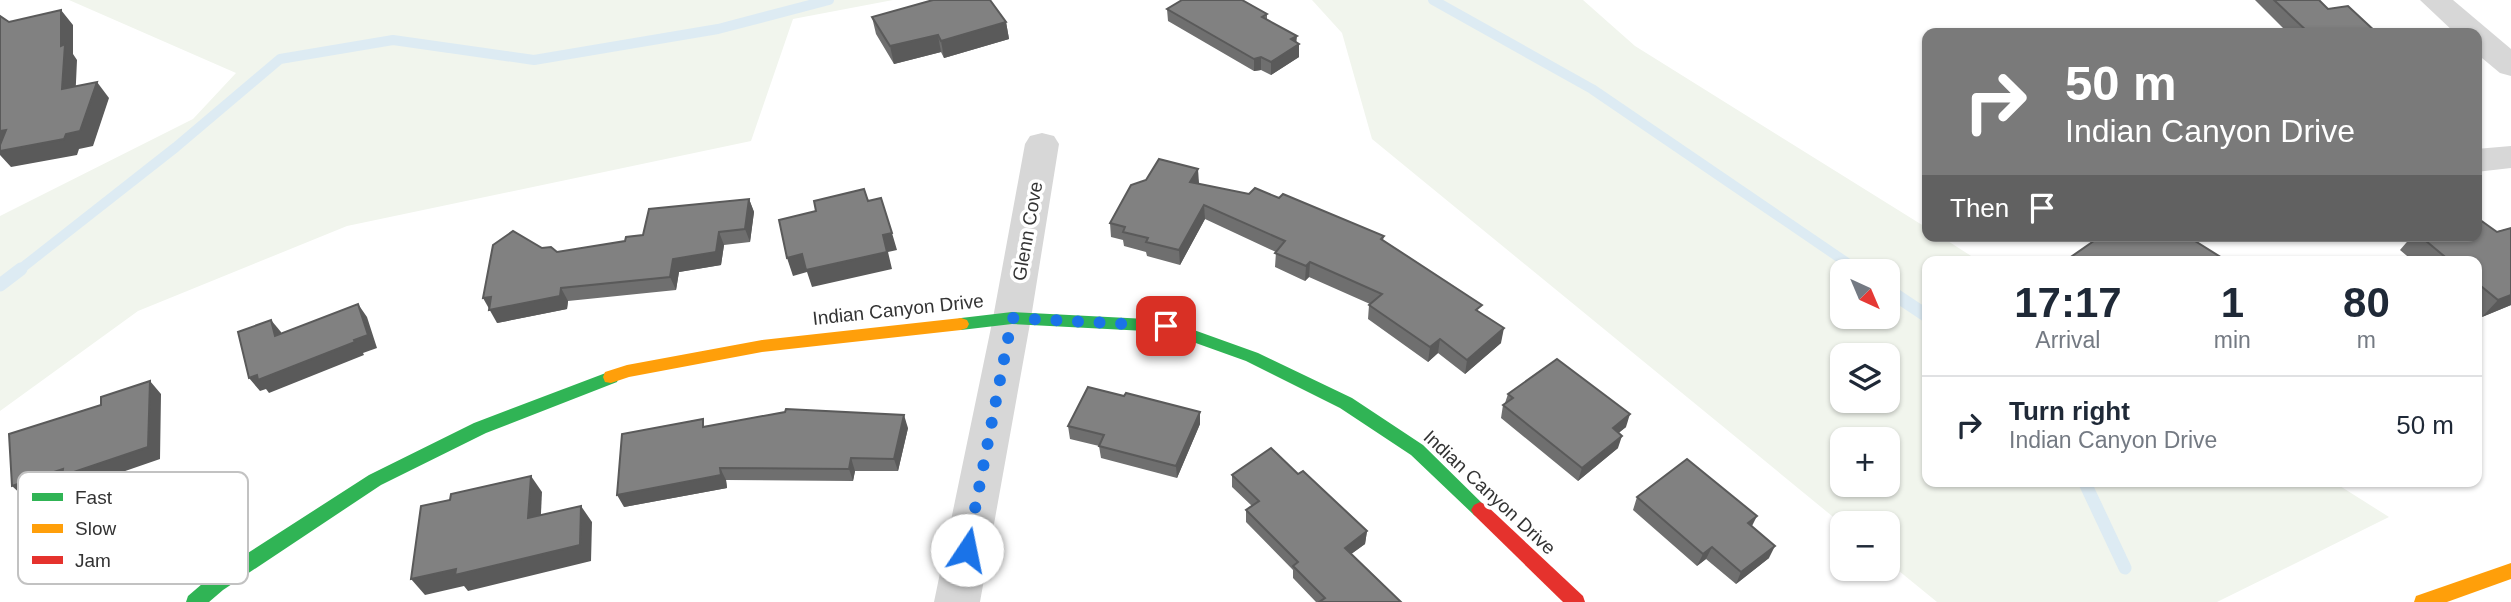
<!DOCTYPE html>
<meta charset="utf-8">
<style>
body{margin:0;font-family:Arial,sans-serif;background:#f2f2f3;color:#1f2937;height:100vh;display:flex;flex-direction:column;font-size:26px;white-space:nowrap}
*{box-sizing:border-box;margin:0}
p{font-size:23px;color:#747a83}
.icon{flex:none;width:38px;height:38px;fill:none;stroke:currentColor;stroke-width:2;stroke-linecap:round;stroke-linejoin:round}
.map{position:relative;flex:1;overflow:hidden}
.sheet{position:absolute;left:1922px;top:256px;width:560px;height:231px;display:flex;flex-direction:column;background:#fff;border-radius:14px;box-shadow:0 2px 5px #0004}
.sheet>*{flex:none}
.banner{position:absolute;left:1922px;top:28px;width:560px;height:214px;border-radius:14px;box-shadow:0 2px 5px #0004;background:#7a7a7a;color:#fff;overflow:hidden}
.needle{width:46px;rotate:136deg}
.fabs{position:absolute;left:1830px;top:259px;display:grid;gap:14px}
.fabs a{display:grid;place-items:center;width:70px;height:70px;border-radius:14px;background:#fff;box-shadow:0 2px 5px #0004;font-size:35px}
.pin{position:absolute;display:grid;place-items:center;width:60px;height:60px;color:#fff;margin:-30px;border-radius:14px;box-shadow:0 4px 10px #0006}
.me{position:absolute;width:77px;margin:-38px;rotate:11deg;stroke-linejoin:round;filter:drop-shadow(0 0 5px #0008)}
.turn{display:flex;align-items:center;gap:24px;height:147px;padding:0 28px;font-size:32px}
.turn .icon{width:91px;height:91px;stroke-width:2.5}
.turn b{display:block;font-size:49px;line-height:60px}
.then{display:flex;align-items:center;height:66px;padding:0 28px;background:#0003;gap:14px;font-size:26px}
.eta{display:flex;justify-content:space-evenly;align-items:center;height:119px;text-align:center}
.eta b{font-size:42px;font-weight:700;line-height:49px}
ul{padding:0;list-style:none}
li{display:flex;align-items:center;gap:21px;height:98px;padding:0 28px;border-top:2px solid #e0e1e3}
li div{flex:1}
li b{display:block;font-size:26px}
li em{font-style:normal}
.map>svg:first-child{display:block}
</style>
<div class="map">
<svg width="2511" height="602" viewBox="0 0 2511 602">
<rect width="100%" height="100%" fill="#fff"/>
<g fill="#f1f5ed" fill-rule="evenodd">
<path d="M 69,0 L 893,0 L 793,19 L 751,141 L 347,226 L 138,311 L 0,411 L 0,216 L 193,119 L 236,73 Z"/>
<path d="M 1312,0 L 1583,0 L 1635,46 L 1927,228 L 1927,236 L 1940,236 L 1979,261 L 1927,261 L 1927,481 L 2332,481 L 2389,517 L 2217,602 L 1937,602 L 1888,562 L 1888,523 L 1843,525 L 1372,139 L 1342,33 ZM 1843,271 L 1888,271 L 1888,317 L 1843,317 ZM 1843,355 L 1888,355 L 1888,401 L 1843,401 ZM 1843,439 L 1888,439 L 1888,485 L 1843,485 Z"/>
</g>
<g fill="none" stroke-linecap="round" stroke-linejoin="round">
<g stroke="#ddebf3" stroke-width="10">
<path d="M 1433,0 L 1592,89 L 1859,271"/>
<path d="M 18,271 L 176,147 L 280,59 L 393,40 L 534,60 L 718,29 L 829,0"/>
</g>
<g stroke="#ddebf3" stroke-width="13">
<path d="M 1857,269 L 1860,271"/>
<path d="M 0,285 L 21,269"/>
<path d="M 1888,290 L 1927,316"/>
<path d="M 2084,481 L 2125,568"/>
</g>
<g fill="#d7d7d7" fill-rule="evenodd">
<path d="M 2420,0 L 2453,0 L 2511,49 L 2511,76 L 2500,73 L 2476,53 L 2476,33 L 2455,33 Z"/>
<path d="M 1042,133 L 1054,136 L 1059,144 L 1031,318 L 980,602 L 934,602 L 993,318 L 1025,144 L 1030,136 Z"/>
<path d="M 2511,146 L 2511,168 L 2476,172 L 2476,149 Z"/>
</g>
<g fill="#30b455" fill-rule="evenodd">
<path d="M 1012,312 L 1166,320 L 1258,353 L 1352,398 L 1423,445 L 1489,510 L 1486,515 L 1480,518 L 1474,515 L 1411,455 L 1340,408 L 1246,361 L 1165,332 L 1012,324 L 961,330 L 955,328 L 953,324 L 955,320 L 961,318 Z"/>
<path d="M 611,371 L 617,372 L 619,377 L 617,382 L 486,433 L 381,485 L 223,590 L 209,602 L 186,602 L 188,596 L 209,578 L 369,475 L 474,423 Z"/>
</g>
<g fill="#ff9f0a" fill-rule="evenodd">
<path d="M 961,318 L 967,320 L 969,324 L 967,328 L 961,330 L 762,352 L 629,377 L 611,383 L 605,382 L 603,377 L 605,372 L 627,365 L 762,340 Z"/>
<path d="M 2511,563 L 2511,579 L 2447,602 L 2414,602 L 2416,596 Z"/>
</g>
<path fill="#e5322d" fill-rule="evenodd" d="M 1480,502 L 1486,505 L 1583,596 L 1585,602 L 1563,602 L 1474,515 L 1471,510 L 1474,505 Z"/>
</g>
<g fill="#6f6f6f">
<path d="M 2255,0 L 2319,0 L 2328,9 L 2377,33 L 2288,33 Z"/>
<path d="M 1167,9 L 1267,14 L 1267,19 L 1299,44 L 1299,57 L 1271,75 L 1261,70 L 1254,71 L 1168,21 Z"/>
<path d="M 872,17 L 1006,22 L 1009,39 L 944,58 L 941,52 L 894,64 L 876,34 Z"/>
<path d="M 1249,194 L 1279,198 L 1384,236 L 1383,240 L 1481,313 L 1501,343 L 1465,374 L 1438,353 L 1428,362 L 1368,319 L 1369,305 L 1370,304 L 1309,277 L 1305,281 L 1275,267 L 1276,252 L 1205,219 L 1180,265 L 1147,256 L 1146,252 L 1124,246 L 1123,240 L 1111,237 L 1110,223 Z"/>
<path d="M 749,199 L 754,212 L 750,242 L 724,245 L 721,265 L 679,272 L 676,290 L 568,301 L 567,309 L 497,323 L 542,248 L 557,252 L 625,241 Z"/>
<path d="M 2511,228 L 2511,305 L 2482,317 L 2476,313 L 2476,261 L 2413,261 L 2400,250 L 2412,236 L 2476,236 Z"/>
<path d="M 1508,394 L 1626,427 L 1618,433 L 1618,448 L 1578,481 L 1501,418 L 1503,405 L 1505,403 Z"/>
<path d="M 1124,396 L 1200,412 L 1200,424 L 1177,478 L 1101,458 L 1099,446 L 1070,439 L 1068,426 Z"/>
<path d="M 707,426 L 908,428 L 898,471 L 855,471 L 853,481 L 726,480 L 727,488 L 624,507 Z"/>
<path d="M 1298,474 L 1367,531 L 1365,544 L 1351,554 L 1401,602 L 1316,602 L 1293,578 L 1293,570 L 1246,522 L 1246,510 L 1252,506 L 1232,487 L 1232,475 Z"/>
<path d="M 1637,497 L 1752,527 L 1769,558 L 1736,584 L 1706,559 L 1697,566 L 1633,510 Z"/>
</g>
<g fill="#5a5a5a">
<path d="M 61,10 L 73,25 L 73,54 L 77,60 L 75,104 L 62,89 L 61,46 Z"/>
<path d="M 1006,22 L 1009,39 L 944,58 L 941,41 Z"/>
<path d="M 938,35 L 941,52 L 894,64 L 890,46 Z"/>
<path d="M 1297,36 L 1296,46 L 1299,44 L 1299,57 L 1271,75 L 1271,62 L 1291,39 Z"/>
<path d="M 1261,57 L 1261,70 L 1254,71 L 1254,59 Z"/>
<path d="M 97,82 L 109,98 L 93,146 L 79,149 L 77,155 L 11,167 L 0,155 L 0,151 L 66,134 Z"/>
<path d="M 6,130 L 0,150 L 0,131 Z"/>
<path d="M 1198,169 L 1199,183 L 1191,197 L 1190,182 Z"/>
<path d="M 749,199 L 754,212 L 750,242 L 745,229 Z"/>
<path d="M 1204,205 L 1205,219 L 1180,265 L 1179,250 Z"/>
<path d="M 719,232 L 724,245 L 721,265 L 679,272 L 676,290 L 670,277 L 673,259 Z"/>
<path d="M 892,233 L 897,250 L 888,252 L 892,269 L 812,287 L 807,272 L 793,276 L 787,258 Z"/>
<path d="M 1310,262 L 1309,277 L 1305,281 L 1306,266 Z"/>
<path d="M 561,288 L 568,301 L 567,309 L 497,323 L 483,298 Z"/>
<path d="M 2511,295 L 2511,305 L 2482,317 L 2498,300 Z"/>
<path d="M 358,304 L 367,317 L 377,348 L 363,353 L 364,355 L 269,393 L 266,389 L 260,391 L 249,378 L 354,340 Z"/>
<path d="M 271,320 L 281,332 L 285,348 L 275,336 Z"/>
<path d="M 1504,328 L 1501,343 L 1465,374 L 1467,360 Z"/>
<path d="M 1440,339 L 1438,353 L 1428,362 L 1430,347 Z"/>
<path d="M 150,381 L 161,394 L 160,459 L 76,488 L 71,483 L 26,499 L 12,486 L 63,469 Z"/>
<path d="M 1200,412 L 1200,424 L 1177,478 L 1176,466 Z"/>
<path d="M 1630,414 L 1626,427 L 1609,441 L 1613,428 Z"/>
<path d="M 904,415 L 908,428 L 898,471 L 894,459 Z"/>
<path d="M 1622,436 L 1618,448 L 1578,481 L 1582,468 Z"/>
<path d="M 851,458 L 855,471 L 853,481 L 849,469 Z"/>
<path d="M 720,468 L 726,480 L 727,488 L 624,507 L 617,495 Z"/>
<path d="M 531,476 L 542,492 L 540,534 L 528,518 Z"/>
<path d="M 581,506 L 592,522 L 591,561 L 468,591 L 464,586 L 425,595 L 411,579 Z"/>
<path d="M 1757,516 L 1751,528 L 1748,523 Z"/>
<path d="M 1367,531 L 1365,544 L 1343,560 L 1345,548 Z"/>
<path d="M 1775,546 L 1769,558 L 1736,584 L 1741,572 Z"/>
<path d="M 1712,547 L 1706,559 L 1697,566 L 1703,554 Z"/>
</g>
<g fill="#818181" stroke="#5a5a5a" stroke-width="2">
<path d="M 933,0 L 990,0 L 1006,22 L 941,41 L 938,35 L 890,46 L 872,17 Z"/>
<path d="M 1182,0 L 1242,0 L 1267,14 L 1262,17 L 1297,36 L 1291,39 L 1299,44 L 1271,62 L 1261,57 L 1254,59 L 1167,9 Z"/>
<path d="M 2274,0 L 2319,0 L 2328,9 L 2348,6 L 2377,33 L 2309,33 Z"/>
<path d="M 61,10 L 61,46 L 65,44 L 62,89 L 97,82 L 80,131 L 66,134 L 64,139 L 0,151 L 0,145 L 6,130 L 0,131 L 0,16 L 9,22 Z"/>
<path d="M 1159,159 L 1198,169 L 1190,182 L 1249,194 L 1255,188 L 1279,198 L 1283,194 L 1384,236 L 1381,239 L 1482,305 L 1476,310 L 1504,328 L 1467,360 L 1440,339 L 1430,347 L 1369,305 L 1382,294 L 1310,262 L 1306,266 L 1275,253 L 1285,241 L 1204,205 L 1179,250 L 1146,242 L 1148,238 L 1123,232 L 1125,227 L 1110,223 L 1131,185 L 1146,180 Z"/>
<path d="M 864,189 L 868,201 L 881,198 L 892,233 L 883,235 L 887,252 L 806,270 L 802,254 L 787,258 L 779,220 L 816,211 L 814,201 Z"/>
<path d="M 749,199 L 745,229 L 719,232 L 716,252 L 673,259 L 670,277 L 561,288 L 560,296 L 489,310 L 491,297 L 483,298 L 493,245 L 513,231 L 542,248 L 551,247 L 557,252 L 625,241 L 626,237 L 643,235 L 649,209 Z"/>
<path d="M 2476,217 L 2497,232 L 2511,228 L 2511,295 L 2498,300 L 2476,282 L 2476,261 L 2450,261 L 2420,236 L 2476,236 Z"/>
<path d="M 2101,236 L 2187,236 L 2227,261 L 2065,261 Z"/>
<path d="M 358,304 L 368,335 L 354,340 L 355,342 L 258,380 L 257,375 L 249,378 L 238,332 L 271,320 L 275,336 Z"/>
<path d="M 1557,359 L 1630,414 L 1613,428 L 1622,436 L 1582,468 L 1503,405 L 1513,398 L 1508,394 Z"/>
<path d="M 150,381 L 148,447 L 62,476 L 63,469 L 12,486 L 9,434 L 101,405 L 101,397 Z"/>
<path d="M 1088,387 L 1124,396 L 1126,393 L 1200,412 L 1176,466 L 1099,446 L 1104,435 L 1068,426 Z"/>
<path d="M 786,409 L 904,415 L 894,459 L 851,458 L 849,469 L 720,468 L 721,475 L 617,495 L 622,434 L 703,419 L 703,427 L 785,412 Z"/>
<path d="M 1271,448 L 1298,474 L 1303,471 L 1367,531 L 1345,548 L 1401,602 L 1319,602 L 1325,598 L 1293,566 L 1298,562 L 1246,510 L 1259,501 L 1232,475 Z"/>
<path d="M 1687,459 L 1757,516 L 1748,523 L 1775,546 L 1741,572 L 1712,547 L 1703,554 L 1637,497 Z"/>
<path d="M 531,476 L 528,518 L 581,506 L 580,545 L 455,575 L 456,569 L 411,579 L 421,506 L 450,500 L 451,494 Z"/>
</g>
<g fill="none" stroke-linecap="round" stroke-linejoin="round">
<path stroke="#1a73e8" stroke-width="12" stroke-dasharray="0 21.6" d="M 967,550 L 1012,318 L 1166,326"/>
</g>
<g text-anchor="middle" stroke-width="7" stroke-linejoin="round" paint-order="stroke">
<g font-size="19" fill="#333" stroke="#fff">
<text transform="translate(1027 231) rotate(-80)" y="7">Glenn Cove</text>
<text transform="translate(898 309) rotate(-6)" y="7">Indian Canyon Drive</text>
<text transform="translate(1490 492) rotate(43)" y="7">Indian Canyon Drive</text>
</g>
</g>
<rect x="18" y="472" width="230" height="112" rx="10" fill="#fff" stroke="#c2c2c2" stroke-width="2"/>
<rect x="32" y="493" width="31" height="8" fill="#30b455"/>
<rect x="32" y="524" width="31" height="9" fill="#ff9f0a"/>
<rect x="32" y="556" width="31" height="8" fill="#e5322d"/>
<g font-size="19" fill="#333">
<text x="75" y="504">Fast</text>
<text x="75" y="535">Slow</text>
<text x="75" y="567">Jam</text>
</g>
</svg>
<div class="fabs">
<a><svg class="needle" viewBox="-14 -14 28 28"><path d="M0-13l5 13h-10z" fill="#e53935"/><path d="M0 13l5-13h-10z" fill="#747a83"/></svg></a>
<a><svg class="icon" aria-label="layers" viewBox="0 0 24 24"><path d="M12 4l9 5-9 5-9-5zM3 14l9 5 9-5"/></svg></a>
<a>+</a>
<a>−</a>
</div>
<div class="pin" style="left:1166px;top:326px;background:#d93025"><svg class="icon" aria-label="arrive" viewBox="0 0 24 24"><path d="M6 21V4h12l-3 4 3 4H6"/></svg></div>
<svg class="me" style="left:967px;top:550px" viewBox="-20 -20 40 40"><circle r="19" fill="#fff"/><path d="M0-13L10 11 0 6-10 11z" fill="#1a73e8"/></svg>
<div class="banner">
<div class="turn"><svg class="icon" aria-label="right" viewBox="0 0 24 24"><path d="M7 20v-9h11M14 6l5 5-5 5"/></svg><div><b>50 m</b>Indian Canyon Drive</div></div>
<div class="then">Then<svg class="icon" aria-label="arrive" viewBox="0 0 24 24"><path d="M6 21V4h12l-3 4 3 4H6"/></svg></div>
</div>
<section class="sheet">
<div class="eta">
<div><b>17:17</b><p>Arrival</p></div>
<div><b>1</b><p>min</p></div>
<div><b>80</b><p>m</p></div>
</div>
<ul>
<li><svg class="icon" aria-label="right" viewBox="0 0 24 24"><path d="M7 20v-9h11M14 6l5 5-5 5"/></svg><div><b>Turn right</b><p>Indian Canyon Drive</p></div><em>50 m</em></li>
</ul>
</section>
</div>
